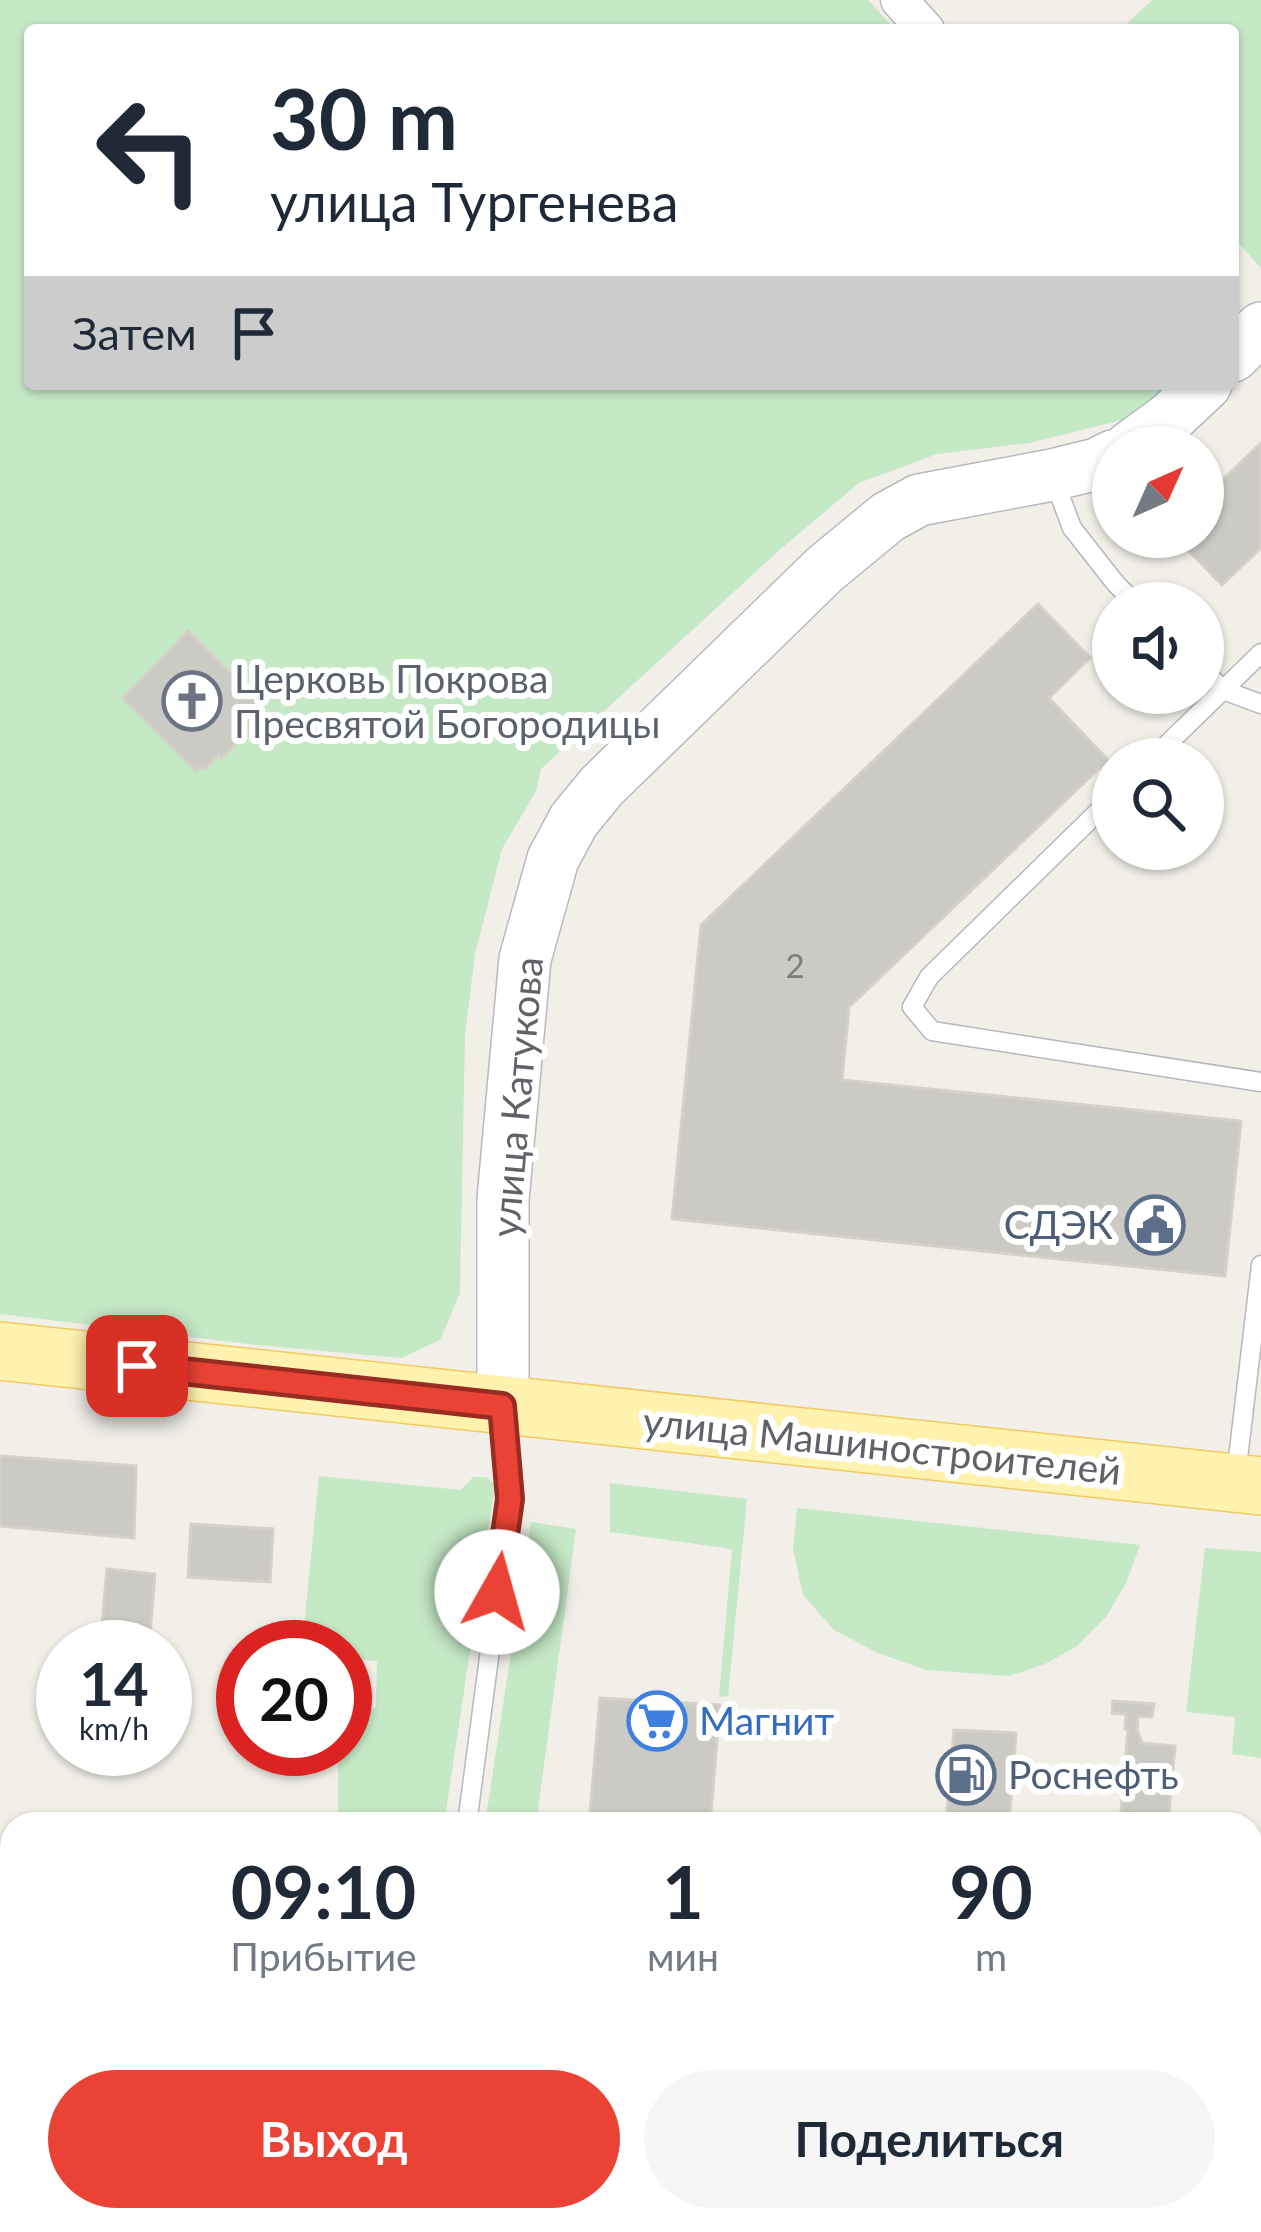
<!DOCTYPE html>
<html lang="ru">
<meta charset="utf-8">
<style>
body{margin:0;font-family:Lato,sans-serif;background:#f6f6f7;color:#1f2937;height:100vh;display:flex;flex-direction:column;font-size:45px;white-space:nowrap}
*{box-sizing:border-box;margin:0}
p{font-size:39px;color:#747a83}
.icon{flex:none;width:66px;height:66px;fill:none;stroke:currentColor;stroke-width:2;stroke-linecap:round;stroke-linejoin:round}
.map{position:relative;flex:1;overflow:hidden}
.details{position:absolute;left:0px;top:1812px;width:1263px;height:420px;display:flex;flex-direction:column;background:#fff;border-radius:36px 36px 0 0;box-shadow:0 3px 9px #0004}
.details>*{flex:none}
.guide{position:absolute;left:24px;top:24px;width:1215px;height:366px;border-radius:12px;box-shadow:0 3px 9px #0004;background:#fff;color:#1f2937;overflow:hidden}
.needle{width:78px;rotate:45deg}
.buttons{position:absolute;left:1092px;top:426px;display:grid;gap:24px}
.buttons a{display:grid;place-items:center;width:132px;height:132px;border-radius:50%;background:#fff;box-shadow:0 3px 9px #0004;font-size:60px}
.speed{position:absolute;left:36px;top:1620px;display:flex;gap:24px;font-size:60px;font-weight:700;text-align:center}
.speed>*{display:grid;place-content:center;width:156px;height:156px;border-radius:50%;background:#fff;box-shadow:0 3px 9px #0004;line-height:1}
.speed small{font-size:30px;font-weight:400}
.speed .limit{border:18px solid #d22;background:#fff;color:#111}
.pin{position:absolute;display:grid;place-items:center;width:102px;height:102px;color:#fff;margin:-51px;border-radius:24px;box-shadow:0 6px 18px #0006}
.me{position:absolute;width:132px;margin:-66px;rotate:7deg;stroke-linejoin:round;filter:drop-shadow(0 0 9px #0008)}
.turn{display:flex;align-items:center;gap:42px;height:252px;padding:0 48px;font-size:54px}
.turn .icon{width:156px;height:156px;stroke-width:2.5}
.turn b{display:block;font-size:84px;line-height:102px}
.then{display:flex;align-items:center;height:114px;padding:0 48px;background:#0003;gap:24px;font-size:45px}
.eta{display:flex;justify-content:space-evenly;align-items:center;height:204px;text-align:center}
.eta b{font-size:72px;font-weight:700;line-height:84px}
.button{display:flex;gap:24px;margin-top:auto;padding:24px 48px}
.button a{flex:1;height:138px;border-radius:72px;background:#ea4335;color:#fff;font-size:48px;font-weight:700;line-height:138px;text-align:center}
.button a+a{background:#f6f6f7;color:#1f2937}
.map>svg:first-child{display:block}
</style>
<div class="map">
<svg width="1261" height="2232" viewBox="0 0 1261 2232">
<rect width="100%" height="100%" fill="#f1efe8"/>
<g fill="#c5e8c5">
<path d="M 0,0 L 868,0 L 896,30 L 30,30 L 30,384 L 1171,384 L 1135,417 L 1029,443 L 937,454 L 859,483 L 784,546 L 541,769 L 536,791 L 502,849 L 475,954 L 465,1034 L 460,1293 L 440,1340 L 401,1358 L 257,1345 L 0,1314 Z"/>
<path d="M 1152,0 L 1261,0 L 1261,268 L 1233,237 L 1233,30 L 1120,30 Z"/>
<path d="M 319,1476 L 461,1490 L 473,1477 L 486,1477 L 495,1485 L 444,1824 L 338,1824 L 338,1749 L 345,1749 L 345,1715 L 376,1708 L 377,1661 L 345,1658 L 345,1647 L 302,1647 Z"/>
<path d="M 610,1483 L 747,1499 L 728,1696 L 719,1697 L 732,1549 L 610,1532 Z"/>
<path d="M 797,1508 L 1140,1545 L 1126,1583 L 1106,1617 L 1076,1647 L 1045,1664 L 1009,1676 L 926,1670 L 878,1653 L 834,1630 L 803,1595 L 793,1549 Z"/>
<path d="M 531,1522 L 576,1529 L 536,1824 L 485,1824 Z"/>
<path d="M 1205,1548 L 1261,1552 L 1261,1758 L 1232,1754 L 1235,1717 L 1186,1712 Z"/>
<path d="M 12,1976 L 12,2220 L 399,2220 L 397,2232 L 0,2232 L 0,1981 Z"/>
<path d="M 617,2220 L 1043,2220 L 1041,2232 L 616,2232 Z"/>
</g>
<g fill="#cccac5" stroke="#d6d1c6" stroke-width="3">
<path d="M 1261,443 L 1261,548 L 1222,585 L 1175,537 L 1203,537 L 1203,499 Z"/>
<path d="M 1038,604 L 1090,658 L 1049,698 L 1108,760 L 849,1007 L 842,1080 L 1241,1121 L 1225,1276 L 672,1219 L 701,925 Z"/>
<path d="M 188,631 L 262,703 L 257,709 L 260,712 L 245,727 L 249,730 L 222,758 L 219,755 L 205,769 L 202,766 L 196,771 L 123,698 Z"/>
<path d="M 0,1456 L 136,1466 L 134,1538 L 0,1526 Z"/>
<path d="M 191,1524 L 273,1529 L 270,1582 L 188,1577 Z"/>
<path d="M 107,1569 L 155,1574 L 149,1647 L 100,1647 Z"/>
<path d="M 600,1698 L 720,1705 L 710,1824 L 589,1824 Z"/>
<path d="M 1113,1701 L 1154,1704 L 1152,1717 L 1138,1716 L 1137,1730 L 1142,1743 L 1175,1746 L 1168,1824 L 1120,1824 L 1128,1729 L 1125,1729 L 1126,1714 L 1112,1713 Z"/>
<path d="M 954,1730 L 1016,1733 L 1009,1824 L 946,1824 Z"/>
<path d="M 993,2220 L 1028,2225 L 1026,2232 L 990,2232 Z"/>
</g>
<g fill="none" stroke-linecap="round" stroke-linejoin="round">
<g stroke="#b5b8bc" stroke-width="21">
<g id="lane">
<path d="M 1054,480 L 1072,528 L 1116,584 L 1135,603"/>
<path d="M 1203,670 L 1223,690 L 1261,704"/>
<path d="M 1152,759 L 1261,653"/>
<path d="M 1113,797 L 929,977 L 912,1007 L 932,1031 L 1261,1082"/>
<path d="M 1236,1475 L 1261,1265"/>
<path d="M 467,1824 L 510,1499 L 503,1410"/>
<path d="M 413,2232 L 414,2220"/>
</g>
</g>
<g stroke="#b5b8bc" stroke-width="39">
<path id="street" d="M 899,0 L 926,30"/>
</g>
<g stroke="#b6babf" stroke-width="54">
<g id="secondary">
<path d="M 1233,356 L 1261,328"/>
<path d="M 1130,447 L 1171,417 L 1206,384"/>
<path d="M 503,1406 L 503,1199 L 525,959 L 553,859 L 574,820 L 602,786 L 825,569 L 888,517 L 919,500 L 1052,475 L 1097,464 L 1113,456"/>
</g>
</g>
<g stroke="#f2c960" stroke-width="60">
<path id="primary" d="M 0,1351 L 1261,1486"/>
</g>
<use href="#lane" stroke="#fff" stroke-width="18"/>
<use href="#street" stroke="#fff" stroke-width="36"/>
<use href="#secondary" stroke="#fff" stroke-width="51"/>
<use href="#primary" stroke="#fff2af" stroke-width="57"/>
</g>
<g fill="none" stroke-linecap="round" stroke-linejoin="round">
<g stroke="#982c22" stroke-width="30">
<path id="route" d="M 137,1366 L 502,1406 L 510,1499 L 497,1592"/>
</g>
<use href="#route" stroke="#ea4335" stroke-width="21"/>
</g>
<defs>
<g id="church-ring" transform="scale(3)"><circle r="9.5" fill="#fff" stroke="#6b7280" stroke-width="1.5"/><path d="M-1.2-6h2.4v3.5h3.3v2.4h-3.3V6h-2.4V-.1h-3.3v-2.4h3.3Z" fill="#6b7280"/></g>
<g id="civic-ring" transform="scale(3)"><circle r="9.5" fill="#fff" stroke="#5c6f8a" stroke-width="1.5"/><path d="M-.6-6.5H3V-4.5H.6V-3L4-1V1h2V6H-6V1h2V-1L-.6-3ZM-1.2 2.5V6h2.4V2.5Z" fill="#5c6f8a"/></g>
<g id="supermarket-ring" transform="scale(3)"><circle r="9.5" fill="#fff" stroke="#3f7fe0" stroke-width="1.5"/><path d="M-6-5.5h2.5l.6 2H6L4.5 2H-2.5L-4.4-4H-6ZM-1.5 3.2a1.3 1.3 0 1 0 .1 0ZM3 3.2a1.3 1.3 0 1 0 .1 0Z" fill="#3f7fe0"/></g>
<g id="fuel-ring" transform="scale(3)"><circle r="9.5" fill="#fff" stroke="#5c6f8a" stroke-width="1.5"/><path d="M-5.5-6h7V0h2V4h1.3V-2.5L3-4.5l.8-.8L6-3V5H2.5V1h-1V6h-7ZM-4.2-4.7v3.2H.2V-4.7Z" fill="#5c6f8a"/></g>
</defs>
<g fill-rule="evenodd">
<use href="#church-ring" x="192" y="701"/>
<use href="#civic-ring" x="1155" y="1225"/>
<use href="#supermarket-ring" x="657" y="1721"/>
<use href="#fuel-ring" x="966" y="1775"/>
</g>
<g text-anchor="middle" stroke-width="12" stroke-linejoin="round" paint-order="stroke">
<g font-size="33" fill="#7a7d7f">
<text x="795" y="978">2</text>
</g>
<g font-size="39" fill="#5b616d" stroke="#fff" text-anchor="start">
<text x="234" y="693">Церковь Покрова<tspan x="234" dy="45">Пресвятой Богородицы</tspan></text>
</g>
<g font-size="39" fill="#5f6368" stroke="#fff">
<text transform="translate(517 1097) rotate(-85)" y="14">улица Катукова</text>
<text transform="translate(882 1446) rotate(6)" y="14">улица Машиностроителей</text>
</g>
<g font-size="39" fill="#4e5e75" stroke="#fff" text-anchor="end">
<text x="1113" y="1239">СДЭК</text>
<text x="1008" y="1789" text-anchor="start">Роснефть</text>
</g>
<g font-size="39" fill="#366cbe" stroke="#fff" text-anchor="start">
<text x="699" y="1735">Магнит</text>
</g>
</g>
</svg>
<div class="buttons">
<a><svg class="needle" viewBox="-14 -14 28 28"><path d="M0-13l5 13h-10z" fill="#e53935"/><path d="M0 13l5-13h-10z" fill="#747a83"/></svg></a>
<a><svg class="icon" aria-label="sound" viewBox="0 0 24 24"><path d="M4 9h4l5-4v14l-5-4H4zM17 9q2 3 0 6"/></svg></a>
<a><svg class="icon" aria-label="search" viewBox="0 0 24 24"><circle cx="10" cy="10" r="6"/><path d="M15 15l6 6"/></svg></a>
</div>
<div class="speed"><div>14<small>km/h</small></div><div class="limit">20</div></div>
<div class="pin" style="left:137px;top:1366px;background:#d93025"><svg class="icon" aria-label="arrive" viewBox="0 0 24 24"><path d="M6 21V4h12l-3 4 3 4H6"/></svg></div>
<svg class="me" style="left:497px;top:1592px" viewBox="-20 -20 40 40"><circle r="19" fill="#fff"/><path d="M0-13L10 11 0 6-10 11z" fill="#ea4335"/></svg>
<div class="guide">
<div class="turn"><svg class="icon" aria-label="left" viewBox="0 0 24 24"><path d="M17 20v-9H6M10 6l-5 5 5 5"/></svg><div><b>30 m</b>улица Тургенева</div></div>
<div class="then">Затем<svg class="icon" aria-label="arrive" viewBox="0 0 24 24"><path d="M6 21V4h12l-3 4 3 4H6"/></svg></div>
</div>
<section class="details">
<div class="eta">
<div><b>09:10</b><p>Прибытие</p></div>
<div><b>1</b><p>мин</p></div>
<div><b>90</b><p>m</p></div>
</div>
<div class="button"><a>Выход</a><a>Поделиться</a></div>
</section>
</div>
